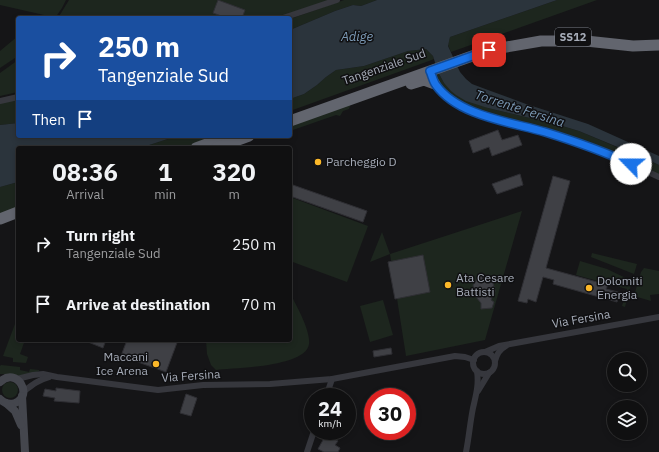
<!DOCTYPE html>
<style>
body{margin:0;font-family:"IBM Plex Sans",sans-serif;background:#1e1e1f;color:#f1f3f6;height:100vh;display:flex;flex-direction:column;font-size:15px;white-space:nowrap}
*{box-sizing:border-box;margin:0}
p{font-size:13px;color:#9c9d9f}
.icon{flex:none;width:22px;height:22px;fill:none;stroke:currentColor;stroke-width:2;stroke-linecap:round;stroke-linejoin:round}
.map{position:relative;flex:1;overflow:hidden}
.sheet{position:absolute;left:16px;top:146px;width:276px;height:196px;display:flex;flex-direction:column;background:#101011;border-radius:4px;box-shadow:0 2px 6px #0003,0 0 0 1px #303031}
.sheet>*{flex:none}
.banner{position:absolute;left:16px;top:16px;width:276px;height:122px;border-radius:4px;box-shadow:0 2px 6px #0003,0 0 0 1px #303031;background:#1a4fa0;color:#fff;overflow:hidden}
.fabs{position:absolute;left:607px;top:352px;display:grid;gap:8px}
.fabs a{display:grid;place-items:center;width:40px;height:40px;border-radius:50%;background:#101011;box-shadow:0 2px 6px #0003,0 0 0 1px #303031;font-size:20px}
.speed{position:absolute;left:304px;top:388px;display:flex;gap:8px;font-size:20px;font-weight:700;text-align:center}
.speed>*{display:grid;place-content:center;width:52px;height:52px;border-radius:50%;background:#101011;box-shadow:0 2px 6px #0003,0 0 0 1px #303031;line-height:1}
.speed small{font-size:10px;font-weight:400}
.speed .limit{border:6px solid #d22;background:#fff;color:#111}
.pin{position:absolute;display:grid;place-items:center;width:34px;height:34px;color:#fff;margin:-17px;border-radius:8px;box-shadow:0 2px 6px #0006}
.me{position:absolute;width:44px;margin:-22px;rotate:293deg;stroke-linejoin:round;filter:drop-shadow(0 0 3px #0008)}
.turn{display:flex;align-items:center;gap:14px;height:84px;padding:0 16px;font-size:18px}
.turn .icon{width:52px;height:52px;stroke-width:2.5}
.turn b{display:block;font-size:28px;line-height:34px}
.then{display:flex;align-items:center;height:38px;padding:0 16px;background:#0003;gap:8px;font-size:15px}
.eta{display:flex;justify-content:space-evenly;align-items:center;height:68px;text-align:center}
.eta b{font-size:24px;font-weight:800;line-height:28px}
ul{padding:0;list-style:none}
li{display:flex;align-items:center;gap:12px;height:60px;padding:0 16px}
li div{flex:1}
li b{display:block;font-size:15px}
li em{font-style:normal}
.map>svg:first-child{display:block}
</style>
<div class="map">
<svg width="659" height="452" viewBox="0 0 659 452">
<rect width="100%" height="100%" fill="#151517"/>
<g fill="#1d261e">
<path d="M 0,0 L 66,0 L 62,8 L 55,18 L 40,18 L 44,15 L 0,5 Z"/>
<path d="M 69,0 L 334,0 L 280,18 L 58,18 Z"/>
<path d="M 344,0 L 377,0 L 361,6 L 353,5 L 335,11 L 290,30 L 290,19 Z"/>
<path d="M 557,0 L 597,0 L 451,52 L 448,45 L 450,37 Z"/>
<path d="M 18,36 L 18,56 L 0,68 L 0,51 Z"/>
<path d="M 426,49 L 433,56 L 434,59 L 429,61 L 290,111 L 290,99 L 304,94 L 317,85 L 326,77 L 336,70 L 364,66 L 408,51 Z"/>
<path d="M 18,60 L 18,92 L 0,96 L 0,73 Z"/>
<path d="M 438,72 L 444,83 L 488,108 L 559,125 L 579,131 L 659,165 L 659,176 L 626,160 L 486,114 C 463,104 446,98 434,73 Z"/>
<path d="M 18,99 L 18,123 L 0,125 L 0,102 Z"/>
<path d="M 351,103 L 349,109 L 343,111 L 340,116 L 336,115 L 290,131 L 290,125 Z"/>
<path d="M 177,136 L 219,136 L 187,148 L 140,148 Z"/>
<path d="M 18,182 L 18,209 L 0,216 L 0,187 Z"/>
<path d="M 290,197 L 368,226 L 347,282 L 290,261 Z"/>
<path d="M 522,211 L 485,340 L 406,356 L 390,254 L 370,262 L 382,232 L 390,254 Z"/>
<path d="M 592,253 L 637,264 L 634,274 L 591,257 Z"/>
<path d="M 580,261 L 607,269 L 632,281 L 625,307 L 622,306 L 627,289 L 576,275 Z"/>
<path d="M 644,268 L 659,271 L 659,294 L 650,295 L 651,301 L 634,296 L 641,272 Z"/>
<path d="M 290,293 C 296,305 311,331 309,344 C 306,367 235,368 216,370 L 211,365 L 207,354 L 206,340 L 290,340 Z"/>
<path d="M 383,300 L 393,335 L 370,342 L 360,306 Z"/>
<path d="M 18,316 L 18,340 L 25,340 L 20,354 L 28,357 L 26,363 L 13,362 L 13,358 L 3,356 Z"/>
<path d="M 1,365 L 20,367 L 20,370 L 29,372 L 30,369 L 39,370 L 39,371 L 34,373 L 19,376 L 12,374 L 0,374 L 0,366 Z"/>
<circle cx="10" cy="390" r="8"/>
</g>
<g fill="#2b343c">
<path d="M 377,0 L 557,0 L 450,37 L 448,46 L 460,72 L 466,79 L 472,84 L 488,90 L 526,104 L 588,124 L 659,156 L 659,165 L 644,158 L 579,131 L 559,125 L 488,108 L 466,101 L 456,95 L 451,91 L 444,83 L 438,72 L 433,56 L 426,49 L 408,51 L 364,66 L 336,70 L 326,77 L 317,85 L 304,94 L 290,99 L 290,30 L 335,11 L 353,5 L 361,6 Z"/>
<path d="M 18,123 L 18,136 L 177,136 L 140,148 L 18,148 L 18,182 L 0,187 L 0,125 Z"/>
</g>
<g fill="#3f4045" stroke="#2f2f34">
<path d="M 218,0 L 245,10 L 242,18 L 227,18 L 213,13 Z"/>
<path d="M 498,130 L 502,140 L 518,135 L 522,145 L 492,156 L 489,147 L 473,153 L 469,141 Z"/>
<path d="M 520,174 L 523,185 L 497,194 L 492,184 Z"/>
<path d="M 553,176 L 570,181 L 546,268 L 608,285 L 606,289 L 622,293 L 621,298 L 618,298 L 617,302 L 553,284 L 554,280 L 543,277 L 536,302 L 528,299 L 527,303 L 518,301 Z"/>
<path d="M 290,184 L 367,211 L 363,222 L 290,196 Z"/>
<path d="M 423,255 L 430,292 L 395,299 L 388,262 Z"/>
<path d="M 481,275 L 484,278 L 486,276 L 493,283 L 495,291 L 491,300 L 494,302 L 492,308 L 481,309 L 481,303 L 476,297 L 473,285 L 479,276 Z"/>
<path d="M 83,340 L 106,340 L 103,348 Z"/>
<path d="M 127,340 L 178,340 L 166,372 L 121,356 Z"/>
<path d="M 391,348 L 392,354 L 374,357 L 373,351 Z"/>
<path d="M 56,388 L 80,391 L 79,403 L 54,401 L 55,398 L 43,396 L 45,389 L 56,391 Z"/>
<path d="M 186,394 L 197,398 L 191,416 L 180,413 Z"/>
<path d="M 328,431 L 338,431 L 334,439 L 338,441 L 335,445 L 340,448 L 338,452 L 324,452 L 318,449 Z"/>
</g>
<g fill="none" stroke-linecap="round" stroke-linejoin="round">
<g stroke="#36373d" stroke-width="6">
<path d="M 283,18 L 337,0"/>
<path d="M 430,71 L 435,84 L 444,94 L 456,103 L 473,112 L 516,125 L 545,132 L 590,147 L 622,160 L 659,177"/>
<path d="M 0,101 L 18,97"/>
<path d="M 485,352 L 499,346 L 659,317"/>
<circle cx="484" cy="363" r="11"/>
<path d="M 495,361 C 497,354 499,350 506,346"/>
<path d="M 17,379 L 33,375 L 43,374 L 57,377 L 158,390 L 203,385 L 270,384 L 332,379 L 455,356 L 465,357 L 474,360"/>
<path d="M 478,391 L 489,373"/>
<path d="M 23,392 C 32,385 38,380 49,377"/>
<path d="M 326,397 L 332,379"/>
<path d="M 307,452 L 314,431"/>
<path d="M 466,452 C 469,437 470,423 473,408 C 476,395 479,385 477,371"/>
</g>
<g stroke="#44464d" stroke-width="8">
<path d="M 0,382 C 17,366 34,396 15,403 C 9,405 4,403 0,399"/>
<path d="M 22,396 L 25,452"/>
<path d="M 6,403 L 15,411 L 21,425"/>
</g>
<g stroke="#62656e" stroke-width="11">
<path d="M 411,84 L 424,80 L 435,84"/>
<path d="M 290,121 L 489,50 L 541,41 L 586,41 L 633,46 L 659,45"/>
<path d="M 196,148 L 223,138"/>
<path d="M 216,148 L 249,136"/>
<path d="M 0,219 L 18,212"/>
</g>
</g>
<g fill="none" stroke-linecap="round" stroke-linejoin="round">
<g stroke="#114b97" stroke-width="10">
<path id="route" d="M 489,50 L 430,71 C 432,75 433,81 436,85 C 458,116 511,122 545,132 C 574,141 603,151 631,164"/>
</g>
<use href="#route" stroke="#1a73e8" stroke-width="7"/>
</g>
<g fill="#fcb829" stroke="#101012" stroke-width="1.5">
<circle cx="318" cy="162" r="4"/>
<circle cx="448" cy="285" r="4"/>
<circle cx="589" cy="288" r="4"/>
<circle cx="156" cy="364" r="4"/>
</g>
<g text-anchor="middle" stroke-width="3" stroke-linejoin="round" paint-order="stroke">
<rect fill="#101012" stroke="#797d86" stroke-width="1" x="555" y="28" width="36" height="18" rx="3"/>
<g font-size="11" font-weight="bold" fill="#a6acb8">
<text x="573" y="41">SS12</text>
</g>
<g font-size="12" fill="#a6acb8" stroke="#101012">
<text transform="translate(384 67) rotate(-19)" y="4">Tangenziale Sud</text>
<text transform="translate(581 319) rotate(-10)" y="4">Via Fersina</text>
<text transform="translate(191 376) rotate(-4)" y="4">Via Fersina</text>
</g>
<g font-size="12" fill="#a6acb8" stroke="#101012" text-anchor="start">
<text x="326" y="166">Parcheggio D</text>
<text x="456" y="282">Ata Cesare<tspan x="456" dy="14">Battisti</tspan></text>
<text x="597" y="285">Dolomiti<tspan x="597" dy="14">Energia</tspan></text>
<text x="148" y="361" text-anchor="end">Maccani<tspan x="148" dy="14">Ice Arena</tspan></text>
</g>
<g font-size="13" font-style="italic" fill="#7b99b5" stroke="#101012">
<text x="357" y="41">Adige</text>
<text transform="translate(520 108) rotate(18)" y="5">Torrente Fersina</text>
</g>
</g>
</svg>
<div class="fabs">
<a><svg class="icon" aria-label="search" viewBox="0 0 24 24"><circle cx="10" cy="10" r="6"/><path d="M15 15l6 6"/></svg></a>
<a><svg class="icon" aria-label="layers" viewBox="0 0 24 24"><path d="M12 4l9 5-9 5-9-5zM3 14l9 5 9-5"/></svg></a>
</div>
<div class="speed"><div>24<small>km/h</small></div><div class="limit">30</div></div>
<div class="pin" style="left:489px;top:50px;background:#d93025"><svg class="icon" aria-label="arrive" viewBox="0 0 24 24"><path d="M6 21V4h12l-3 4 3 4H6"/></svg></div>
<svg class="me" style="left:631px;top:164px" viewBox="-20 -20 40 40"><circle r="19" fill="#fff"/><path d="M0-13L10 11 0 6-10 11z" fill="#1a73e8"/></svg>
<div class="banner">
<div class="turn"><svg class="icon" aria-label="right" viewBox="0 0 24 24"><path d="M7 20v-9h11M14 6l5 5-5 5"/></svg><div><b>250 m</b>Tangenziale Sud</div></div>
<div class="then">Then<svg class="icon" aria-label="arrive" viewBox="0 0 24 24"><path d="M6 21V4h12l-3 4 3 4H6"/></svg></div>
</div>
<section class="sheet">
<div class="eta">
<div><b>08:36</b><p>Arrival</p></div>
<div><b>1</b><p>min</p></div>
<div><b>320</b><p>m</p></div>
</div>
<ul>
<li><svg class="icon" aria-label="right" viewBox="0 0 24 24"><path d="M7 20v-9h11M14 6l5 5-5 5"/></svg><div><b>Turn right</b><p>Tangenziale Sud</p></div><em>250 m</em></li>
<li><svg class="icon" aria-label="arrive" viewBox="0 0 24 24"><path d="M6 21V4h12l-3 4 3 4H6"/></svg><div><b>Arrive at destination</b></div><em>70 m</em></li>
</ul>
</section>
</div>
